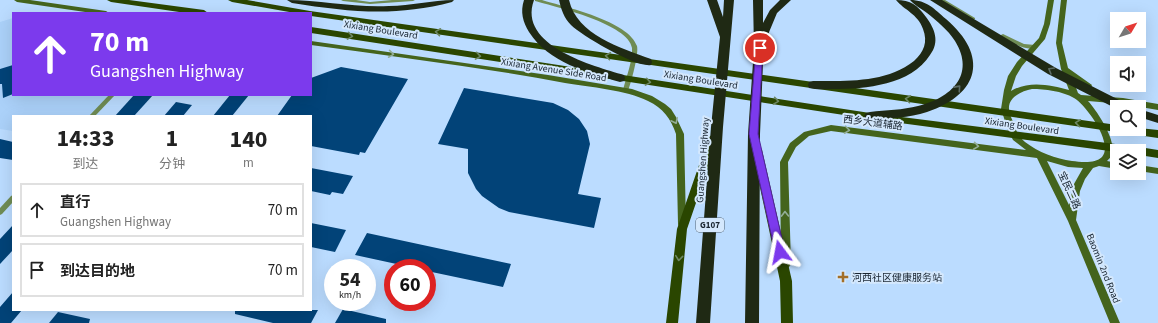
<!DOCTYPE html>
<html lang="zh">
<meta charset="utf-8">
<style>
body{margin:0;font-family:"Source Sans 3","Noto Sans SC",sans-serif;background:#f2f2f2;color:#222;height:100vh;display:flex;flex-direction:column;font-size:15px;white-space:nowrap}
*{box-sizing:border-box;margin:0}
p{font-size:13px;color:#767676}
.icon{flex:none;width:22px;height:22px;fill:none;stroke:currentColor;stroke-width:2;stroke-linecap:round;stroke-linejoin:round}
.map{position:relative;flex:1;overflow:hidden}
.details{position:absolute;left:12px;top:115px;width:300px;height:196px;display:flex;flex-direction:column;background:#fff;border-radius:0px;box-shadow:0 4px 16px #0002}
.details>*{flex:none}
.hud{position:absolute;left:12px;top:12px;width:300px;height:84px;border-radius:0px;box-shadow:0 4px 16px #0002;background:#7c3aed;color:#fff;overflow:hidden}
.needle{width:26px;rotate:51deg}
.controls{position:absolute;left:1110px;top:12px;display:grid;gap:8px}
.controls a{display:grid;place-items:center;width:36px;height:36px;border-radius:0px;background:#fff;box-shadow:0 4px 16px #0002;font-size:20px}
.speed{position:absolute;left:324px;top:259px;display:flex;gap:8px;font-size:20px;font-weight:700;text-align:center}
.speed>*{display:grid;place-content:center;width:52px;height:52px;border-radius:50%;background:#fff;box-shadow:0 4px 16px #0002;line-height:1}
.speed small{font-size:10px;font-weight:400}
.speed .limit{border:6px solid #d22;background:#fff;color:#111}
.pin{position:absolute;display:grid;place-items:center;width:34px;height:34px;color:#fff;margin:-17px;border:2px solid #fff;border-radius:50%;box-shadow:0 1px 4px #0007}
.me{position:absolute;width:44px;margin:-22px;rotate:347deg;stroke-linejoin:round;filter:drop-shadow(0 0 3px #0008)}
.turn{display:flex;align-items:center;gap:14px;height:84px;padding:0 12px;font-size:18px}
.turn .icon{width:52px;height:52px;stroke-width:2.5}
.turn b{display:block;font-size:28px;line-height:34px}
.eta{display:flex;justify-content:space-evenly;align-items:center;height:68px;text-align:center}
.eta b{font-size:24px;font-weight:700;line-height:28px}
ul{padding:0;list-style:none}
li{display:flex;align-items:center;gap:12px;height:54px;margin:0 8px 6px;padding:0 4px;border:2px solid #e0e0e0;border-radius:0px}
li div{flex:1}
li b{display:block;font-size:15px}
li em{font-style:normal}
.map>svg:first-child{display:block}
</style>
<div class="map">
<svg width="1158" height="323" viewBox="0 0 1158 323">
<rect width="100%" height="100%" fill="#bbdcff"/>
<path fill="#abd1f9" d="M 13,18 L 13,95 L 112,95 L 92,116 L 13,116 L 13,131 L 0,129 L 0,22 Z"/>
<g fill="#024378">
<path d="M 13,65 L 13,94 L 3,98 L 2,84 L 0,84 L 0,69 Z"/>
<path d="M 341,67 L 408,79 L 365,153 L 360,152 L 359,155 L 311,146 L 311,116 L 277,116 L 292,95 L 311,95 L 311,78 Z"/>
<path d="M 464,88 L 553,103 L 568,110 L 579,119 L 587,131 L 590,144 L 578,194 L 601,198 L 594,228 L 509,212 L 499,208 L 482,196 L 476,189 L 468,173 L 468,149 L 438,144 Z"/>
<path d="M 134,95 L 153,95 L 134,116 L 115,116 Z"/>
<path d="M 230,95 L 249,95 L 232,116 L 213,116 Z"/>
<path d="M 176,102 L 192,105 L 183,116 L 164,116 Z"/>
<path d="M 0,139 L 13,142 L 13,160 L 0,158 Z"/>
<path d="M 311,168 L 353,176 L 343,194 L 332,192 L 330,195 L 311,191 Z"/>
<path d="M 311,223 L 346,230 L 335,252 L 311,247 Z"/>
<path d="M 13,225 L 13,250 L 0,264 L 0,239 Z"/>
<path d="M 367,233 L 511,264 L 503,287 L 427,271 L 427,268 L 415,268 L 355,255 Z"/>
<path d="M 13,292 L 13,310 L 22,310 L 11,323 L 0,323 L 0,307 Z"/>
<path d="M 343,309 L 386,319 L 386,323 L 335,323 Z"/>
<path d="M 235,310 L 318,310 L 311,323 L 273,323 L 235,314 Z"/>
<path d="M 58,312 L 90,319 L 89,323 L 49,323 Z"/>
</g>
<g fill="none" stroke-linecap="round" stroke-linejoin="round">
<g fill="#6f8c54" fill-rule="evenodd">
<path d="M 341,0 L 356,0 L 370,2 L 392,0 L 415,0 L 413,1 L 370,4 L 343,1 Z"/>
<path d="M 535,0 L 542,0 C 565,7 629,21 637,46 C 639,54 631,83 628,91 L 626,92 L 623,90 C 626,78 633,60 632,48 C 629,24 556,7 535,1 Z"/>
<path d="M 940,0 L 945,0 L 975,18 L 975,19 L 971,19 Z"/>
<path d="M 1003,34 L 1024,44 L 1035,45 L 1038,47 C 1028,53 1010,42 1001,37 L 1001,35 Z"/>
<path d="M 109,95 L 115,95 L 95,116 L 89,116 Z"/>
<path d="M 13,195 L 13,202 L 2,214 L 0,215 L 0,208 L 11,196 Z"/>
</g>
<g fill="#44641d" fill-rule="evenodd">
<path d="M 14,0 L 30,0 L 106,11 L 109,13 L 92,13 L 17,2 Z"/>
<path d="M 1048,0 L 1054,0 L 1050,24 L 1045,39 L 1022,66 L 1016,76 L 1011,91 C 1029,80 1051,85 1069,90 L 1061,69 L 1056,43 L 1061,0 L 1067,0 L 1062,43 L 1068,68 L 1092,85 L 1091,87 L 1085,87 L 1072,77 L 1078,93 L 1081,95 L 1123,98 L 1158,104 L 1158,110 L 1123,104 L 1088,101 C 1097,111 1116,139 1112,153 C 1112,156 1109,159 1107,161 L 1117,163 L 1117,169 L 1099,166 L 1093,168 L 1085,179 L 1080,191 L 1076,220 L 1120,323 L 1110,323 L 1068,221 L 1037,158 L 831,131 L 809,136 L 796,147 L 788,162 L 791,264 L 789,267 L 786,268 L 783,267 L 781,264 L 780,162 L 790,143 L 804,132 L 831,125 L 1026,150 L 1013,140 L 1008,130 L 1001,109 L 1004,90 L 1008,76 L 1017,62 L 1039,38 L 1044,24 ZM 1032,89 C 1045,89 1062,91 1074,98 C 1086,105 1114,143 1102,157 C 1095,164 1081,162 1072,161 C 1056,159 1038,152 1025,142 C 1019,137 1016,131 1014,124 C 1012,119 1009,114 1009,109 C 1008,97 1022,91 1032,89 ZM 1047,161 L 1068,167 L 1083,168 L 1074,184 L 1069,205 Z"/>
<path d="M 311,41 L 548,75 L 632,89 L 652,96 L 665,104 L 671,109 L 676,117 L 684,134 L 686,224 L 685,227 L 682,228 L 679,227 L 678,224 L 676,134 C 671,119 663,108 648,101 C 626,90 590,87 565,83 C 481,67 396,57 311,45 Z"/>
<path d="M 1139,165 L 1158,168 L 1158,174 L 1139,171 Z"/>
</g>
<g fill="#2a4600" fill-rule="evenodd">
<path d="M 107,0 L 129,0 L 204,10 L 208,13 L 186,13 L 111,2 Z"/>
<path d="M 228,0 L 247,0 L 310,11 L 1117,125 L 1117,129 L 1139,128 L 1158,130 L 1158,138 L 311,16 L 311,13 L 295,13 L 232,2 Z"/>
<path d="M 311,27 L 870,113 L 1139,147 L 1158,150 L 1158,158 L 1139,155 L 1139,151 L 1117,151 L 1117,152 L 870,119 L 311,33 Z"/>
<path d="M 713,135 L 716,136 L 718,139 L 687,229 L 678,323 L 666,323 L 677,229 L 708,139 L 710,136 Z"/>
<path d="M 757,146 L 760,147 L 762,150 L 792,281 L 793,323 L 781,323 L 780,281 L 752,150 L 754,147 Z"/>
</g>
<g fill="#1f2914" fill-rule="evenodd">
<path d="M 287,0 C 321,0 355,8 389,6 C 411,6 432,0 454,0 L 452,2 C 395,17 350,12 292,3 Z"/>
<path d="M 524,0 L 534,0 C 517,46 594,66 624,75 L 625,78 L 624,81 L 620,82 C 587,72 549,63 529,32 C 523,22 520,12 524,0 Z"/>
<path d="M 559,0 L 569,0 C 577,35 621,48 651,59 L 652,62 L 651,65 C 637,68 582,36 571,25 C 564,18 561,9 559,0 Z"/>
<path d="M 707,0 L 717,0 L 723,17 L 724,0 L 734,0 L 723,127 L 710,323 L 696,323 L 711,127 L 720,37 Z"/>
<path d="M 753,0 L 763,0 L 763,23 L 770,10 L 780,0 L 791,0 L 777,13 L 767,37 L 764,40 L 760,134 L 759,323 L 745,323 L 748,134 L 754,48 Z"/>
<path d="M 896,0 C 911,0 917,5 926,17 C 935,29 940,42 930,55 C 911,85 866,89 833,89 C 825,89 817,90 809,88 L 808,85 L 809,82 L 813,81 C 847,81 886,83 914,61 C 924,52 928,42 923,29 C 918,14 904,10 896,0 Z"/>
<path d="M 910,0 C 927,0 934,9 946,19 C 989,56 980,94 927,112 C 909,118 889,118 870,120 L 866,119 L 864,116 L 866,113 L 870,112 C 886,110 903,110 918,106 C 951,98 976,75 955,41 C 948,30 937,21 927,13 C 922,9 914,5 910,0 Z"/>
<path d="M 930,0 L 942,0 L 1056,68 L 1127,104 L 1129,107 L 1117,107 L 1117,109 L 1048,74 Z"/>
<path d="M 1139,109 L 1158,115 L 1158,123 L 1139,117 Z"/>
</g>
</g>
<defs><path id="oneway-chevron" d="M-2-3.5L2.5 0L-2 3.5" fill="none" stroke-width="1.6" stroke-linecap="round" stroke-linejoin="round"/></defs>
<g stroke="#6e8765">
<use href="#oneway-chevron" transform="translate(438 32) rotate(-172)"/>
<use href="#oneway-chevron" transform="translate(350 36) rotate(9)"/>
<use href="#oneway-chevron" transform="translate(478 56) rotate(9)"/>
<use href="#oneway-chevron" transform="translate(608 56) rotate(-172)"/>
<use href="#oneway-chevron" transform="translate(648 82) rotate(9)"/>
<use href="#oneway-chevron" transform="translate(908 99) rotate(-172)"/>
<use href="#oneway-chevron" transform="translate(776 101) rotate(9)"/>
<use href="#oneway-chevron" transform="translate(1078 123) rotate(-172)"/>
<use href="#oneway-chevron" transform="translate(679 258) rotate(96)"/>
</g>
<g stroke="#93ad98">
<use href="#oneway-chevron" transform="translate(391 54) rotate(8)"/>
<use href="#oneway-chevron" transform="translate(675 121) rotate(64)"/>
<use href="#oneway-chevron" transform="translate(847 130) rotate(7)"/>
<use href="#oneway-chevron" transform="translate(976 146) rotate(8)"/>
<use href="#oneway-chevron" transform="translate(785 214) rotate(-91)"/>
</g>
<g stroke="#5e6c66">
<use href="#oneway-chevron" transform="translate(1051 70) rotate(-150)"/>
<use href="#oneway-chevron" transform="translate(958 88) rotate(-48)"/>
</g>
<path fill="#7c3aed" stroke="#51269a" d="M 760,45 L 763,48 L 758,134 L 785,252 L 783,255 L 780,256 L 776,255 L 775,252 L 749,134 L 756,48 Z"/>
<path fill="#a36f27" stroke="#d4e8fd" stroke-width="1.5" d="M841 271h4v4h4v4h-4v4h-4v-4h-4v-4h4z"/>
<g text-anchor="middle" stroke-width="4" stroke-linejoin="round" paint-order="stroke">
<rect fill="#d4e8fd" stroke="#51606e" stroke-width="1" x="696" y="218" width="28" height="14" rx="3"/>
<g font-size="9" font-weight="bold" fill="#192531">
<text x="710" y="228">G107</text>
</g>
<g font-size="10" fill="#192531" stroke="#d4e8fd">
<text transform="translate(381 29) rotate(9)" y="4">Xixiang Boulevard</text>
<text transform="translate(554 69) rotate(9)" y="4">Xixiang Avenue Side Road</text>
<text transform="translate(701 79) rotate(9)" y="4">Xixiang Boulevard</text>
<text transform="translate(873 122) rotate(7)" y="4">西乡大道辅路</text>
<text transform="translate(1022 125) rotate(8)" y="4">Xixiang Boulevard</text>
<text transform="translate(702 160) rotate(-86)" y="4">Guangshen Highway</text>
<text transform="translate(1070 190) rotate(65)" y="4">宝民二路</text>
<text transform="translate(1104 268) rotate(68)" y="4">Baomin 2nd Road</text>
</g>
<g font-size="10" fill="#192531" stroke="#d4e8fd" text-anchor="start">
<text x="852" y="281">河西社区健康服务站</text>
</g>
</g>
</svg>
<div class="controls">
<a><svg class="needle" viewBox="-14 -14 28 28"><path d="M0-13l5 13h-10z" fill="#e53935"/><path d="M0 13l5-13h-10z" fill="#767676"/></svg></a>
<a><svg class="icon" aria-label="sound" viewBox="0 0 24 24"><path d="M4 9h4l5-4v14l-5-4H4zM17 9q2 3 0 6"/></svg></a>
<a><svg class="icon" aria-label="search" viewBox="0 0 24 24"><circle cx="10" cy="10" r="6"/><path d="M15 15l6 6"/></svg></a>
<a><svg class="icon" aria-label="layers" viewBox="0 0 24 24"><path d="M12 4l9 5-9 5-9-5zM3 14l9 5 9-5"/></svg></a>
</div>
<div class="speed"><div>54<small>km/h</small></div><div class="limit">60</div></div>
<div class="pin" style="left:760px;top:48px;background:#d93025"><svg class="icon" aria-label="arrive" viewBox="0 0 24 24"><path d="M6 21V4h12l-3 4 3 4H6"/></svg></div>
<svg class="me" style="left:780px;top:252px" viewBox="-20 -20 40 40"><path d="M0-17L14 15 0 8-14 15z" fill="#7c3aed" stroke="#fff" stroke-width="4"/></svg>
<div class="hud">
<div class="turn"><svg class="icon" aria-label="ahead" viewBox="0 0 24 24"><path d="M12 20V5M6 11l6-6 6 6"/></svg><div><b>70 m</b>Guangshen Highway</div></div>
</div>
<section class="details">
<div class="eta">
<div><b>14:33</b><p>到达</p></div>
<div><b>1</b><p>分钟</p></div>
<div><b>140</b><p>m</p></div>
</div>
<ul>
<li><svg class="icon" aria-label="ahead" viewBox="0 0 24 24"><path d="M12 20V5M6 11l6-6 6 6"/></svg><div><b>直行</b><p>Guangshen Highway</p></div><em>70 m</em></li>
<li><svg class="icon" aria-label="arrive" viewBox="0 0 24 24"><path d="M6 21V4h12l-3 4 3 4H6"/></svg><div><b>到达目的地</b></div><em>70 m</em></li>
</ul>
</section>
</div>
